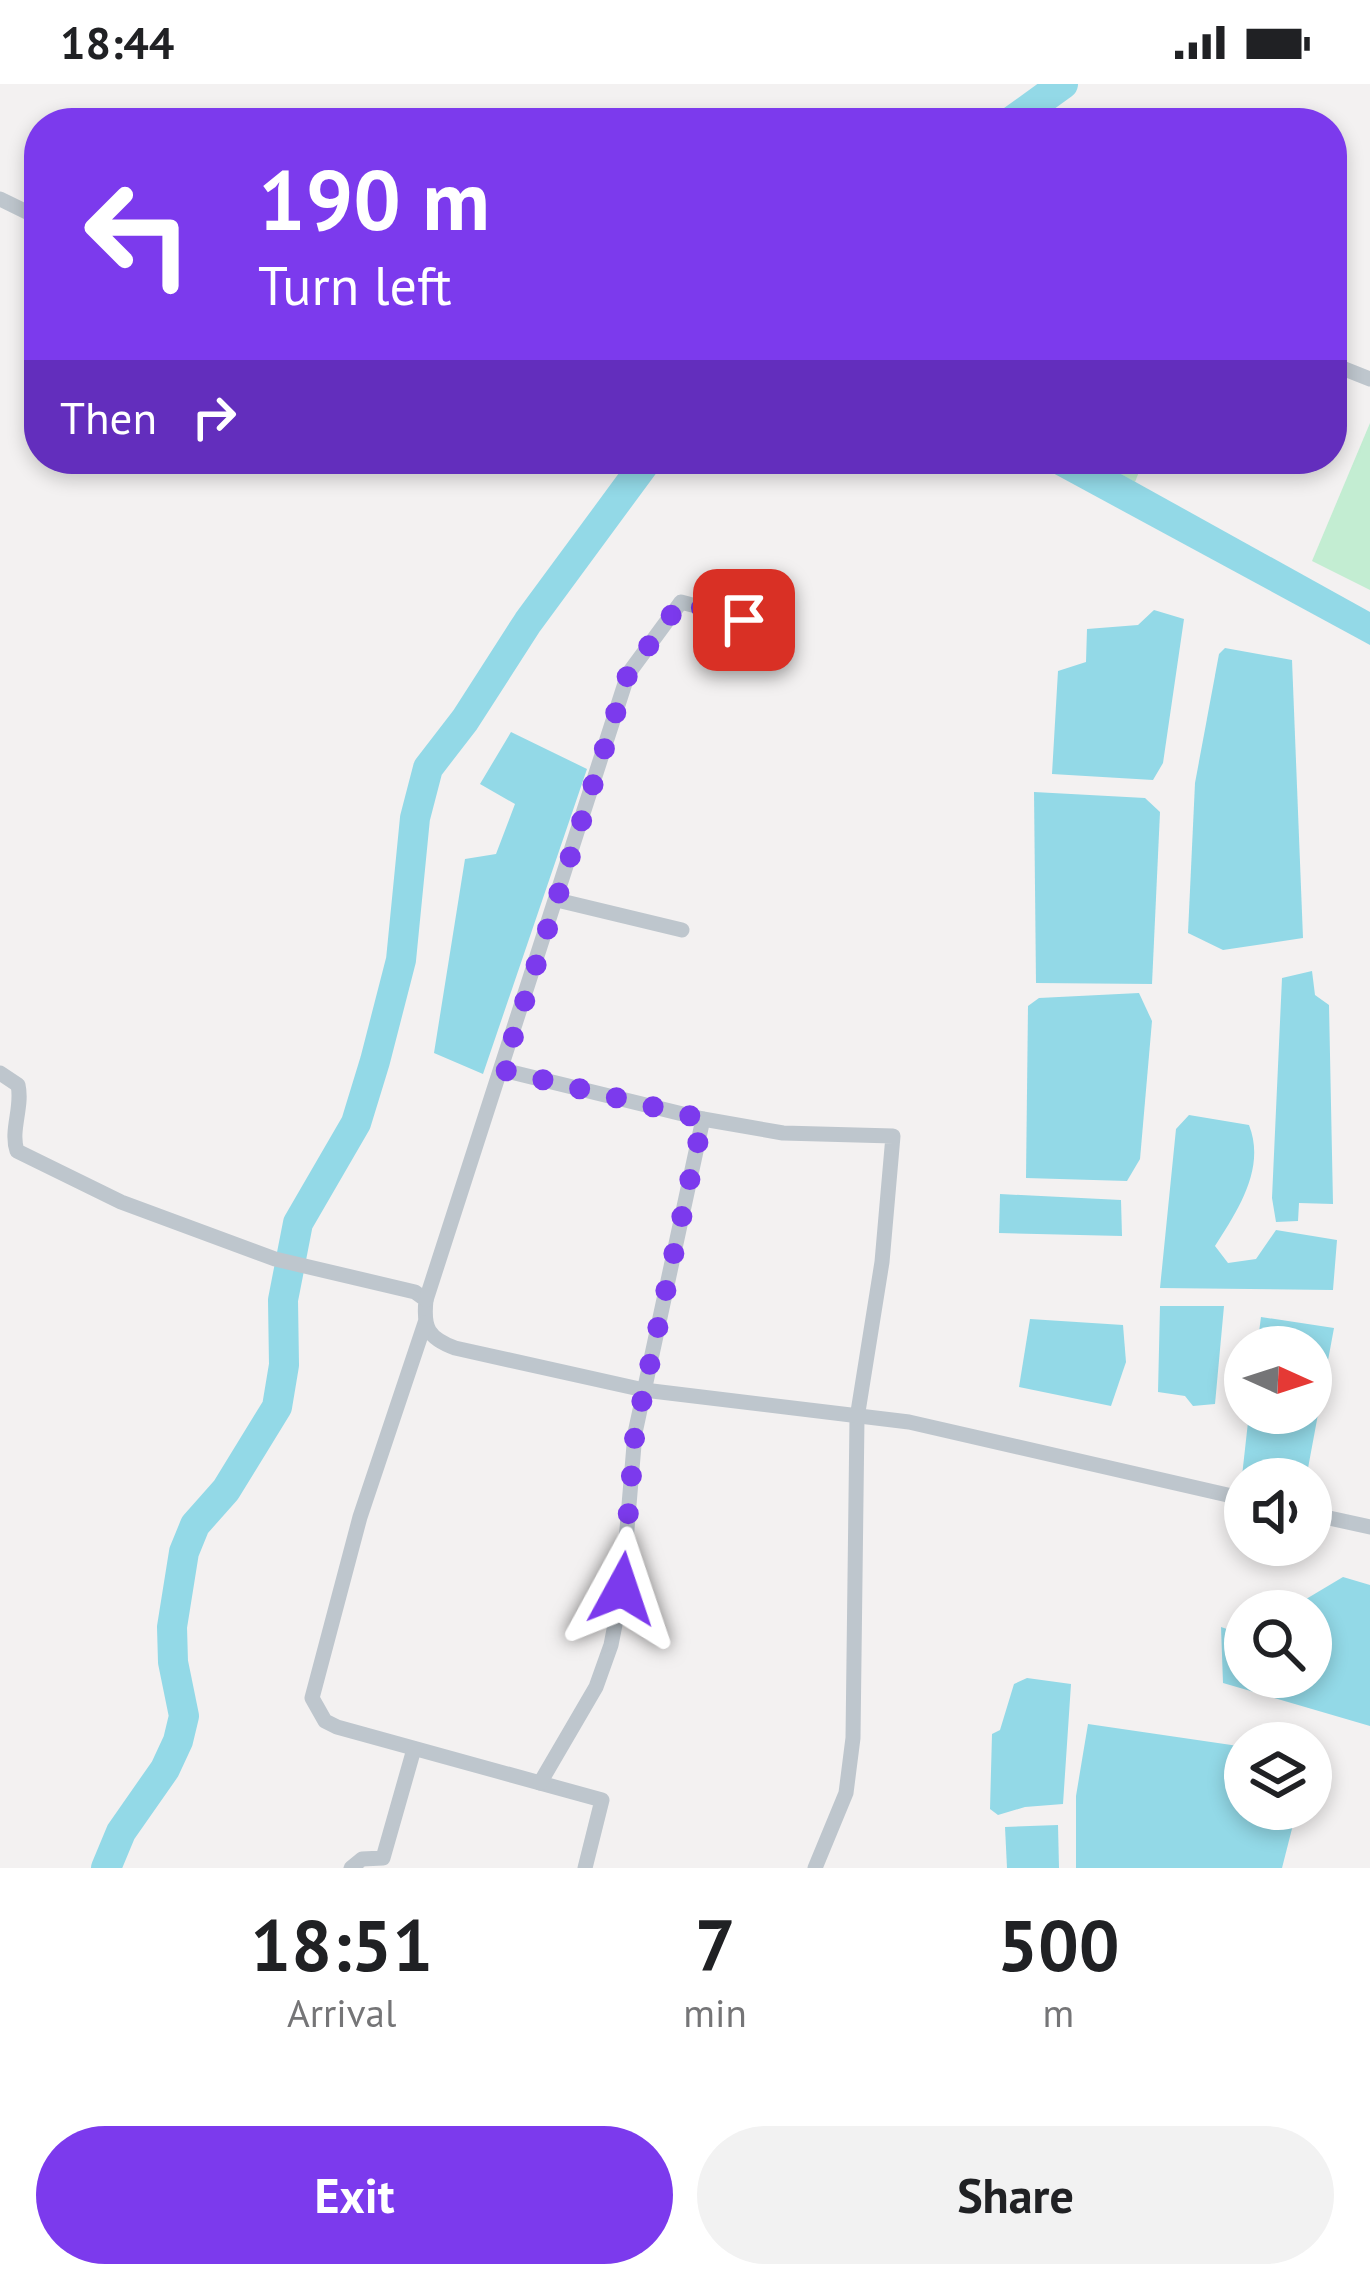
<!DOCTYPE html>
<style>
body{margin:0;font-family:"PT Sans",sans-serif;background:#f2f2f2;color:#202124;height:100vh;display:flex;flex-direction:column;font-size:45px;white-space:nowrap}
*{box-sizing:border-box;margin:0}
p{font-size:39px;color:#757577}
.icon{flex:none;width:66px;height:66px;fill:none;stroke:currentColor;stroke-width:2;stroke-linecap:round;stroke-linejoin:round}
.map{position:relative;height:1784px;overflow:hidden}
.sheet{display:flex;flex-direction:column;background:#fff;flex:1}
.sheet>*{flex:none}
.guide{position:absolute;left:24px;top:24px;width:1323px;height:366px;border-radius:48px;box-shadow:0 6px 18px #0003;background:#7c3aed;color:#fff;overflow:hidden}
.needle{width:78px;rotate:93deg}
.controls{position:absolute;left:1224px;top:1242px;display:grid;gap:24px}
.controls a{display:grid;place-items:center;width:108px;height:108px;border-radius:50%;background:#fff;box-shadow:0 6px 18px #0003;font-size:60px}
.pin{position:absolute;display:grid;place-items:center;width:102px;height:102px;color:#fff;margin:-51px;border-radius:24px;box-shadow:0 6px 18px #0006}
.me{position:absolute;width:132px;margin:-66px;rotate:5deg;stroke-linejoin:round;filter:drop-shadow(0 0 9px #0008)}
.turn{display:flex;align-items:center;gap:42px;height:252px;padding:0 36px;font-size:54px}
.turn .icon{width:156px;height:156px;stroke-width:2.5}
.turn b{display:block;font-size:84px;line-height:102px}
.then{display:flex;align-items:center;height:114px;padding:0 36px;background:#0003;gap:24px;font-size:45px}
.eta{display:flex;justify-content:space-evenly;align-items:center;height:204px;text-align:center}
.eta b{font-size:72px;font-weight:700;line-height:84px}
.cta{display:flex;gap:24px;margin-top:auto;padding:24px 36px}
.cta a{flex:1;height:138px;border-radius:72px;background:#7c3aed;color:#fff;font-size:48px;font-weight:700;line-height:138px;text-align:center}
.cta a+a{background:#f2f2f2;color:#202124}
.status{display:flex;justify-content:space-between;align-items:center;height:84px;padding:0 60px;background:#fff;direction:ltr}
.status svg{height:33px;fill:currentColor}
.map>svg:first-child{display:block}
</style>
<div class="status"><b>18:44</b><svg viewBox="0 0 49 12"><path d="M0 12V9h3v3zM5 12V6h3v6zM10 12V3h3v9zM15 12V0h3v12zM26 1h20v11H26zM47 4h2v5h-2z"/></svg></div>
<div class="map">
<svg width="1370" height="1784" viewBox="0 0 1370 1784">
<rect width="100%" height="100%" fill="#f3f1f1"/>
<g fill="#c3edd2">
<path d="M 1370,339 L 1370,506 L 1312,477 Z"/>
<path d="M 1094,375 L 1144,375 L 1135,398 Z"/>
</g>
<g fill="#93d9e7">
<path d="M 1027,375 L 1094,375 L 1370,528 L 1370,561 Z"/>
<path d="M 1154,526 L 1184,535 L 1163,679 L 1153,696 L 1052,690 L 1058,587 L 1086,578 L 1087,545 L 1138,541 Z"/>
<path d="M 1225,564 L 1292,576 L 1303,854 L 1223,866 L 1188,849 L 1195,699 L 1219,570 Z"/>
<path d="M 511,648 L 587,685 L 483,990 L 434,969 L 465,775 L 496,770 L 515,720 L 480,700 Z"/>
<path d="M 1034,708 L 1145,714 L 1160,728 L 1152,900 L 1036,899 Z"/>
<path d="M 1312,887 L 1315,911 L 1329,921 L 1333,1120 L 1299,1119 L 1298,1137 L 1276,1138 L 1272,1114 L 1282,894 Z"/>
<path d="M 1139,909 L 1152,937 L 1140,1075 L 1127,1097 L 1026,1094 L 1028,922 L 1039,914 Z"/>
<path d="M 1189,1031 L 1249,1041 C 1266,1084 1238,1126 1215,1162 L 1228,1179 L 1256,1175 L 1276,1146 L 1337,1156 L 1333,1206 L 1160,1204 L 1176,1045 Z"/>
<path d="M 1000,1110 L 1121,1116 L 1122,1152 L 999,1149 Z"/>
<path d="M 1160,1222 L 1224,1222 L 1215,1320 L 1193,1322 L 1185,1312 L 1158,1308 Z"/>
<path d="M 1261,1233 L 1334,1244 L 1306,1395 L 1245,1395 L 1245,1402 L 1241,1401 L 1249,1329 L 1311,1329 L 1311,1263 L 1257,1263 Z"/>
<path d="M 1030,1235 L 1123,1241 L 1126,1278 L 1111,1322 L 1019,1303 Z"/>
<path d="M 1343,1493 L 1370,1501 L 1370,1642 L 1223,1599 L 1221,1543 L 1245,1551 L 1245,1593 L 1311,1593 L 1311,1527 L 1286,1527 Z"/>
<path d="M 1027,1594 L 1071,1600 L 1063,1720 L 1025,1723 L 998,1731 L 990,1725 L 992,1650 L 1000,1646 L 1014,1600 Z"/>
<path d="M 1088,1640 L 1245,1663 L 1245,1725 L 1297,1725 L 1282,1784 L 1076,1784 L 1076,1712 Z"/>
<path d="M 1058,1741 L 1059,1784 L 1007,1784 L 1005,1743 Z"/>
</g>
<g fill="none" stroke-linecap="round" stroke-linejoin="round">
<g stroke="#93d9e7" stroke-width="30">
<path d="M 1009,39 L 1063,0"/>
<path d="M 106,1784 L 121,1748 L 165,1685 L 178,1657 L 184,1632 L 173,1578 L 172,1543 L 184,1468 L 195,1441 L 226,1406 L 277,1323 L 284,1281 L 283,1216 L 298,1139 L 356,1039 L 375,977 L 401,876 L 415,734 L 428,684 L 465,636 L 528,538 L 648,375"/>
</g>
<g stroke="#bec6cd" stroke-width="15">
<path d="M 0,115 L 39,134"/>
<path d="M 1332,280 L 1370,295"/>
<path d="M 557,816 L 682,846"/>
<path d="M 503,986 L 703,1035 L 783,1049 L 893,1052 L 882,1178 L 857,1334 L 853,1654 L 846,1709 L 815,1784"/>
<path d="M 0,989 L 18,1001 C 23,1023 10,1046 17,1067 L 121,1118 L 275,1175 L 415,1208 L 426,1216 C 423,1244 428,1254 455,1264 L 644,1306 L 909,1338 L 1245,1415"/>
<path d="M 426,1216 L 628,590 L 681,518 L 744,535"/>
<path d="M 425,1239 L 360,1433 L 312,1614 L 325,1637 L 337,1643 L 602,1716 L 585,1784"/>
<path d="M 1311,1430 L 1370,1443"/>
<path d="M 540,1699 L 596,1603 L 611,1561 L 622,1505 L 635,1349 L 703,1035"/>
<path d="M 351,1784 L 362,1775 L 383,1774 L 414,1665"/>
</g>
</g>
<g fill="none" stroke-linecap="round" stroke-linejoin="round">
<path stroke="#7c3aed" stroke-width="21" stroke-dasharray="0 37.8" d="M 622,1505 L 635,1349 L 703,1035 L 503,986 L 628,590 L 681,518 L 744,536"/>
</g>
</svg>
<div class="controls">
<a><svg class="needle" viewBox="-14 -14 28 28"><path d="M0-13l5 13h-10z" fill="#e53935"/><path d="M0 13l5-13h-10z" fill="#757577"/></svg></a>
<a><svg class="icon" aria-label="sound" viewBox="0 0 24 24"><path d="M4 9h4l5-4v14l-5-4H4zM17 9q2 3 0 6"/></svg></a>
<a><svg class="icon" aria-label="search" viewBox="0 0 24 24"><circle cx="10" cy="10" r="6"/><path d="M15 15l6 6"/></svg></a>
<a><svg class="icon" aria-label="layers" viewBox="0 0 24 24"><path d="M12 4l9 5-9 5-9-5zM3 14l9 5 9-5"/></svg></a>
</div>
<div class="pin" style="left:744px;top:536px;background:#d93025"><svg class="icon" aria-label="arrive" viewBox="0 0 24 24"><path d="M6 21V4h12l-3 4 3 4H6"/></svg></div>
<svg class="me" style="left:622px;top:1505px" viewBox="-20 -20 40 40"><path d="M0-17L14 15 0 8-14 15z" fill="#7c3aed" stroke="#fff" stroke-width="4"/></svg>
<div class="guide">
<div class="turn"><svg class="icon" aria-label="left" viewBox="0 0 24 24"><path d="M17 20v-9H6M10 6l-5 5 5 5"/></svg><div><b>190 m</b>Turn left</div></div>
<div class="then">Then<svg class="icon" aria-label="right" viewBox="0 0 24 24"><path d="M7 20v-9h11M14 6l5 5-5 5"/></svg></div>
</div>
</div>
<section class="sheet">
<div class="eta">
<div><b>18:51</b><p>Arrival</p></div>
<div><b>7</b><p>min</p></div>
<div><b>500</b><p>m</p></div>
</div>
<div class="cta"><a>Exit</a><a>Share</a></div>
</section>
